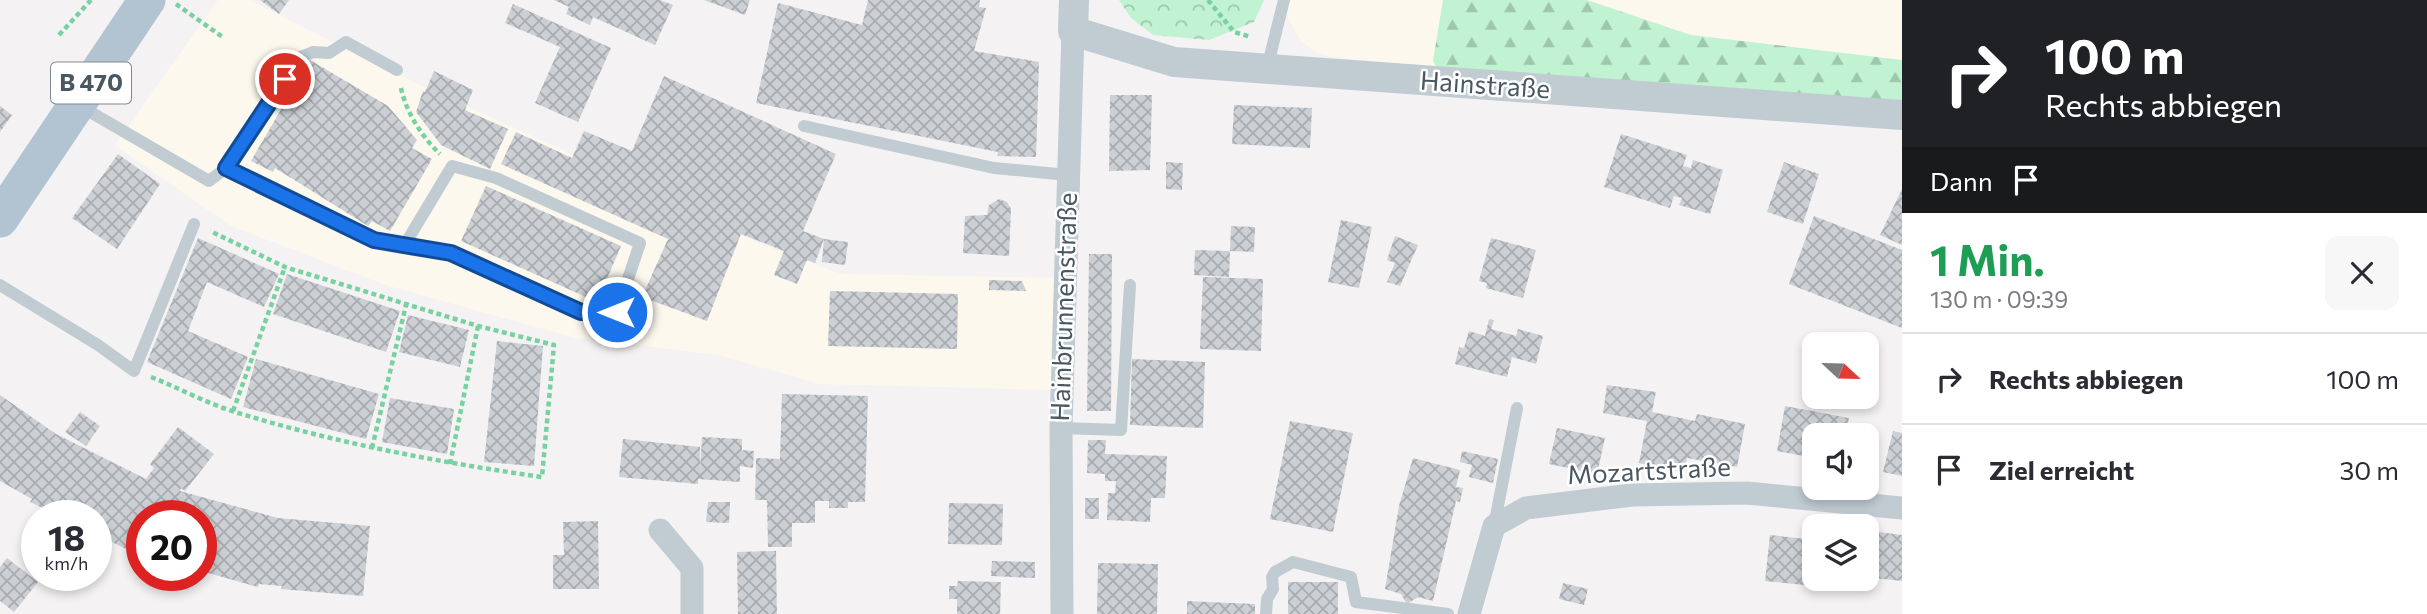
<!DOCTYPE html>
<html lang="de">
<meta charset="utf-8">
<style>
body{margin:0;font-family:Commissioner,sans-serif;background:#f7f7f7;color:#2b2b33;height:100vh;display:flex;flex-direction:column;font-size:26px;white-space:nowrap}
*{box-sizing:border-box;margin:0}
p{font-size:23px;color:#7c7c81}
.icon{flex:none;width:38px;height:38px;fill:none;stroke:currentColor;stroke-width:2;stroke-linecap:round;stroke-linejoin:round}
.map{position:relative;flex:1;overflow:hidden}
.sheet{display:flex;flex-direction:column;background:#fff;width:525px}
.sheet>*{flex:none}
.banner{background:#202124;color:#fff;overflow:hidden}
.needle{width:46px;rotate:112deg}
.fabs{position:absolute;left:1802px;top:332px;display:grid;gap:14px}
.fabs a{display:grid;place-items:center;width:77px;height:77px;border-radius:14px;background:#fff;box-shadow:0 4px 10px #0003;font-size:35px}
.speed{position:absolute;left:21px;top:500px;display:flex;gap:14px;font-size:35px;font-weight:700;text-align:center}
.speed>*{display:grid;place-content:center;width:91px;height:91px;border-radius:50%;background:#fff;box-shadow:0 4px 10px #0003;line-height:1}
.speed small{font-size:18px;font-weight:400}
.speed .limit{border:10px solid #d22;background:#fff;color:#111}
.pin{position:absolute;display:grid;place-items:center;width:60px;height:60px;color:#fff;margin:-30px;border:4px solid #fff;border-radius:50%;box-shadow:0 2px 7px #0007}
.me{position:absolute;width:77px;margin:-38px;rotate:270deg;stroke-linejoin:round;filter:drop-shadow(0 0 5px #0008)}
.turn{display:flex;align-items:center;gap:24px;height:147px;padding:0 28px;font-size:32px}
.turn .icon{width:91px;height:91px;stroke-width:2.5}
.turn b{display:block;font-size:49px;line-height:60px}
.then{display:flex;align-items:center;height:66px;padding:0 28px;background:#0003;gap:14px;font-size:26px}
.round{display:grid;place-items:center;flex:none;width:74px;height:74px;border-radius:14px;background:#f7f7f7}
.summary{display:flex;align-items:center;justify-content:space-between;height:119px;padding:0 28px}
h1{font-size:42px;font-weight:700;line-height:52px;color:#1e9e55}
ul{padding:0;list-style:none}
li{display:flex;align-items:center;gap:21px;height:91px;padding:0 28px;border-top:2px solid #e1e1e2}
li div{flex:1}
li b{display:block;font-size:26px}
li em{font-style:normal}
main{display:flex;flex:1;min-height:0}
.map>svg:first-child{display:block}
</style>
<main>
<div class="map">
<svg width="1902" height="614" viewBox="0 0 1902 614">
<defs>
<pattern id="forest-firs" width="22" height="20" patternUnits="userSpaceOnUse" patternTransform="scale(1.75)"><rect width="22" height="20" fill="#c1f2d1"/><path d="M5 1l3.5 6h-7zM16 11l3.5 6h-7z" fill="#9fc7ad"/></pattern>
<pattern id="park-crowns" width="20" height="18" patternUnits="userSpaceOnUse" patternTransform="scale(1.75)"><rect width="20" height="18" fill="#c1f2d1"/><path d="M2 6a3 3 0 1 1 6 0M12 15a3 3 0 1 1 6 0" fill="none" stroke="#9fc7ad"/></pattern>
<pattern id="building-cross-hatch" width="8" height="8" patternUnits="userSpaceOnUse" patternTransform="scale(1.75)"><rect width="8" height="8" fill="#ccd0d5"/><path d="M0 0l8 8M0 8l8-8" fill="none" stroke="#a8acb0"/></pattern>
</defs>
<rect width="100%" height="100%" fill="#f5f2f3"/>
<g fill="#fdf8ee">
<path d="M 218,0 L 249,0 L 413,82 L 543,141 L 763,245 L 841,274 L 1057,278 L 1052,390 L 820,384 L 719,355 L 572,337 L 386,285 L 231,226 L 115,145 Z"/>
<path d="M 1278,0 L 1902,0 L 1902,104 L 1577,82 L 1333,57 L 1315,52 L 1301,41 Z"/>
</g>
<path fill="url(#forest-firs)" d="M 1443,0 L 1587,0 L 1691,35 L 1902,60 L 1902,104 L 1437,68 L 1433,61 Z"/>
<path fill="url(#park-crowns)" d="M 1119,0 L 1264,0 L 1254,22 L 1209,40 L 1153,35 L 1131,18 Z"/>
<g fill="url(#building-cross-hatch)">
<path d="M 260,0 L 289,0 L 279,14 Z"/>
<path d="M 554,0 L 660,0 L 673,5 L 655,45 L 593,17 L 590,25 L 566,14 L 569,7 Z"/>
<path d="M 704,0 L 750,0 L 745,15 Z"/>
<path d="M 868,0 L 980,0 L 979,7 L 986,8 L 974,51 L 1039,62 L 1036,157 L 997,156 L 998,152 L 756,103 L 778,3 L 862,25 Z"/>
<path d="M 513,4 L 611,48 L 578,122 L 535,103 L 560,47 L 505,23 Z"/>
<path d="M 310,60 L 388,106 L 417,140 L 412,148 L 432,159 L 390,231 L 372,221 L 368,226 L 275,168 L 273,172 L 251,161 Z"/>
<path d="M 434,71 L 473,90 L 465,110 L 508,129 L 490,169 L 441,145 L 416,112 L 423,91 L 425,92 Z"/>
<path d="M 664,76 L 836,154 L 803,231 L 824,239 L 815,263 L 807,260 L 797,284 L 774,275 L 784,251 L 741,234 L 707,321 L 642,297 L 668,239 L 501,164 L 516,132 L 572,158 L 584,131 L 632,151 Z"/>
<path d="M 1110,95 L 1152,95 L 1150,170 L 1109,171 Z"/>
<path d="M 1234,105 L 1312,108 L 1310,148 L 1232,144 Z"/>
<path d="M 0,106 L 12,115 L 0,132 Z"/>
<path d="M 1621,134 L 1687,155 L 1683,166 L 1691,168 L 1693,160 L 1723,170 L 1710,214 L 1679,205 L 1682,198 L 1674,196 L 1670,208 L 1604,187 Z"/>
<path d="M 118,154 L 160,184 L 117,249 L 72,218 Z"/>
<path d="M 1166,162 L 1183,163 L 1182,190 L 1166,189 Z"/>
<path d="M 1784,162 L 1819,174 L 1803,224 L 1767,212 Z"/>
<path d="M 486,186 L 621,246 L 597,302 L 461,241 Z"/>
<path d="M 1902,189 L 1902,245 L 1880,235 Z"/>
<path d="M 999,199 L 1007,202 L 1011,209 L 1009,256 L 963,253 L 965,216 L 987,215 L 989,205 Z"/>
<path d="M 1814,216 L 1902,250 L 1902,328 L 1789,284 Z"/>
<path d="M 1341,220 L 1372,227 L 1359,288 L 1328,282 Z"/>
<path d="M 1231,226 L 1255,227 L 1254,252 L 1230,251 Z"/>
<path d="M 1395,236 L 1418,245 L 1400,286 L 1387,282 L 1395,263 L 1387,260 Z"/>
<path d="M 198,238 L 279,274 L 264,307 L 207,282 L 188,331 L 248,357 L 231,399 L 147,362 Z"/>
<path d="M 1491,238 L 1536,250 L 1523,298 L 1486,288 L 1487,283 L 1479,281 Z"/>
<path d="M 824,239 L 848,242 L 845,265 L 822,262 Z"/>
<path d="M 1195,250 L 1230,251 L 1229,277 L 1194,275 Z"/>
<path d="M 1089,254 L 1112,254 L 1111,411 L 1087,411 Z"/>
<path d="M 287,274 L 400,311 L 386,352 L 273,314 Z"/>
<path d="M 1203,277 L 1263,279 L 1261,351 L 1200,349 Z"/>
<path d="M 989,280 L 1022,281 L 1026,291 L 989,290 Z"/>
<path d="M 830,291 L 958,294 L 957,349 L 828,346 Z"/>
<path d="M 408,315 L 469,330 L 460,367 L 399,352 Z"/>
<path d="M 1489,319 L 1494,320 L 1491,329 L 1516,336 L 1518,329 L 1543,336 L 1536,364 L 1512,357 L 1507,377 L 1455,364 L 1459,347 L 1464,348 L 1469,331 L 1485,336 Z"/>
<path d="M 497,341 L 543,346 L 534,466 L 484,462 Z"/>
<path d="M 256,359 L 379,394 L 366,439 L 243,407 Z"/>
<path d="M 1132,359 L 1205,362 L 1203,428 L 1130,425 Z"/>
<path d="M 1607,385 L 1656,392 L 1652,412 L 1695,421 L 1697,414 L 1745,424 L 1737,467 L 1687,458 L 1684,472 L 1639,463 L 1647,421 L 1603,413 Z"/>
<path d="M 782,394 L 868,396 L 865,502 L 848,502 L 848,508 L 829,508 L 829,501 L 815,501 L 815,523 L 792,523 L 792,547 L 768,547 L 767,500 L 755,500 L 756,458 L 780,459 Z"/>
<path d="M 0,395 L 56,434 L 146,479 L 154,468 L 150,464 L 178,427 L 214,454 L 185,491 L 181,488 L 180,491 L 278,518 L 370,526 L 363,596 L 281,589 L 282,586 L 259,584 L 258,587 L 201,571 L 201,516 L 142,516 L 142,549 L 130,545 L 128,550 L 96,534 L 96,516 L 59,516 L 30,502 L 32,499 L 0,481 Z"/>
<path d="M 390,398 L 454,409 L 447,454 L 382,442 Z"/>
<path d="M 1785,406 L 1849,418 L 1845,436 L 1815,436 L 1815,458 L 1777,451 Z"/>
<path d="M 80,412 L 100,426 L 86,446 L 65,432 Z"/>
<path d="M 1290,421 L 1353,433 L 1333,532 L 1270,519 Z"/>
<path d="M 1557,428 L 1605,438 L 1597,474 L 1549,464 Z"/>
<path d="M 1893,431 L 1902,433 L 1902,476 L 1883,472 Z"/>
<path d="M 702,437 L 742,439 L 742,450 L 754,451 L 753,468 L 740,466 L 740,482 L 698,479 L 698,484 L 619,477 L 623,439 L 700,447 L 700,470 Z"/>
<path d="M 1088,440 L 1106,440 L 1105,454 L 1167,456 L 1165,498 L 1151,498 L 1150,522 L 1107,520 L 1108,493 L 1115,493 L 1116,481 L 1105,481 L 1105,474 L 1087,473 Z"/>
<path d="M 1462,451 L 1498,459 L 1493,483 L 1469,477 L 1472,465 L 1460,462 Z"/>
<path d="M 1413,458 L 1460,470 L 1456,487 L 1463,488 L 1460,502 L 1456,501 L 1433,601 L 1418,597 L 1407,604 L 1401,594 L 1385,589 L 1399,506 Z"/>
<rect x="1085" y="498" width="14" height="21"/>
<path d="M 708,502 L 730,502 L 729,523 L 706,522 Z"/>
<path d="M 949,503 L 1003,504 L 1002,545 L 948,544 Z"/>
<path d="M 598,521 L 599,589 L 553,589 L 553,555 L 564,555 L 563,522 Z"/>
<path d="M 1879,532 L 1902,535 L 1902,581 L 1874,578 Z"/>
<path d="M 1770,535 L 1815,540 L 1814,586 L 1765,581 Z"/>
<path d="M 776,551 L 777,614 L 738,614 L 737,552 Z"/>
<path d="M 7,558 L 38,582 L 14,612 L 0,601 L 0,567 Z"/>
<path d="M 992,561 L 1035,562 L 1035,578 L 991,576 Z"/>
<path d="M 1098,563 L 1158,564 L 1157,614 L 1097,614 Z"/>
<path d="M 958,581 L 1001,582 L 1000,614 L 957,614 L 957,599 L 949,599 L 949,586 L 957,586 Z"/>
<rect x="1288" y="582" width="50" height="32"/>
<path d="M 1563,583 L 1588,589 L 1584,605 L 1559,599 Z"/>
<path d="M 1187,601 L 1255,604 L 1255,614 L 1187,614 Z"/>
</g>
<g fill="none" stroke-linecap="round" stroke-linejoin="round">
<g stroke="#78d1a0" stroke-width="4.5" stroke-dasharray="5 3.5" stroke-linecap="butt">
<path d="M 1208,0 L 1234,32 L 1251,37"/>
<path d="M 176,4 L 224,38"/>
<path d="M 59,35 L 91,0"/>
<path d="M 401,88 C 406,112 422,137 440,154"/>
<path d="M 151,377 C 179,388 206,403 235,412 C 335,443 438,462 542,477 L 554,345 L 478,326 L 285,267 L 210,231"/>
<path d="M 233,411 L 285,267"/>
<path d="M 372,448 L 406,305"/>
<path d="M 450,464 L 478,326"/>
</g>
<g stroke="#c0cbd2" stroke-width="12">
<path d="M 1267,68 L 1284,0"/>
<path d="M 80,106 L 209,181 L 226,168 L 374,240 L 451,253 L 581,312 L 617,312 L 640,243 L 496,178 L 452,166 L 404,246"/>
<path d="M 804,126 L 994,168 L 1068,175"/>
<path d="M 226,168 L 298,58 L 313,52 L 329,53 L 346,42 L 397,70"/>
<path d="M 0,285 L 98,345 L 134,371 L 194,224"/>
<path d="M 1061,428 L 1121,430 L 1130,285"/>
<path d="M 1494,526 L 1517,408"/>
<path d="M 1266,614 L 1267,599 L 1273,589 L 1272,577 L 1275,572 L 1293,562 L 1351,577 L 1356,602 L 1448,614"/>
</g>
<g stroke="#c0cbd2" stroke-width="23">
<path d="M 660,530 L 692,568 L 692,614"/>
<path d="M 1062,614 L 1061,428 L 1073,31"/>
<path d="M 1469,614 L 1494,526 L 1526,508 L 1632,495 L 1747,493 L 1902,508"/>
</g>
<path stroke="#c0cbd2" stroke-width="30" d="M 1074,0 L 1073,31 L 1174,62 L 1902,115"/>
<path stroke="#b2c4d1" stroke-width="37" d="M 0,219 L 147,0"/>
</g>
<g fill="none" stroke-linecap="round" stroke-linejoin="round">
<g stroke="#114b97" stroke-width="18">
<path id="route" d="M 285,79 L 226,168 L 374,240 L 451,253 L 581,312 L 617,312"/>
</g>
<use href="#route" stroke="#1a73e8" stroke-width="12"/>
</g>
<g text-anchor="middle" stroke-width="5" stroke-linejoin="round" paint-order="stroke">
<rect fill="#fff" stroke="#808990" stroke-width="2" x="51" y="62.5" width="80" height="41" rx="5"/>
<g font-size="24" font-weight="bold" fill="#495761">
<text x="91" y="91">B 470</text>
</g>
<g font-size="26" fill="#495761" stroke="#fff">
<text transform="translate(1485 85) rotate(4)" y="9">Hainstraße</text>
<text transform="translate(1064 307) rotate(-88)" y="9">Hainbrunnenstraße</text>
<text transform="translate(1649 471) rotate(-3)" y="9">Mozartstraße</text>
</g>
</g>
</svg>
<div class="fabs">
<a><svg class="needle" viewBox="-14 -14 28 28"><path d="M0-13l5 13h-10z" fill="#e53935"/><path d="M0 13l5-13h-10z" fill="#7c7c81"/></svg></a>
<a><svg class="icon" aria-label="sound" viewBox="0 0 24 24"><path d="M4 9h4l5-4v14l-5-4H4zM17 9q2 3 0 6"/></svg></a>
<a><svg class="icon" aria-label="layers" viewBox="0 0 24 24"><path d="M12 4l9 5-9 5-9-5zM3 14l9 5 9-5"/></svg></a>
</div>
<div class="speed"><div>18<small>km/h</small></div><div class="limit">20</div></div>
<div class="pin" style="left:285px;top:79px;background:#d93025"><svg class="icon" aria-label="arrive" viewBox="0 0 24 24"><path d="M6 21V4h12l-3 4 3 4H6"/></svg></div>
<svg class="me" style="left:617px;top:312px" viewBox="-20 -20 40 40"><circle r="17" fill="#1a73e8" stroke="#fff" stroke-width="3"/><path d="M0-11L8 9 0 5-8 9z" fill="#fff"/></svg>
</div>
<section class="sheet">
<div class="banner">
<div class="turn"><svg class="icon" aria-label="right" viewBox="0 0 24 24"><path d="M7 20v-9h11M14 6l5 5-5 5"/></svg><div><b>100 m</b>Rechts abbiegen</div></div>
<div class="then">Dann<svg class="icon" aria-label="arrive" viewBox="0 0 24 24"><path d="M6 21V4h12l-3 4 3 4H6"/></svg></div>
</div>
<div class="summary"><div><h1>1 Min.</h1><p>130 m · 09:39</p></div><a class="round"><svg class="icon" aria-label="close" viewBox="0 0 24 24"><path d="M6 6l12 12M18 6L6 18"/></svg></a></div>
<ul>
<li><svg class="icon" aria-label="right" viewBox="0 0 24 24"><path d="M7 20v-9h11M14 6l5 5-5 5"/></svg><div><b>Rechts abbiegen</b></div><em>100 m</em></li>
<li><svg class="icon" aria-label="arrive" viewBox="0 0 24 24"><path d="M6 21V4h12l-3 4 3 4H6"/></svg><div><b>Ziel erreicht</b></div><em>30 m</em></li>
</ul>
</section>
</main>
